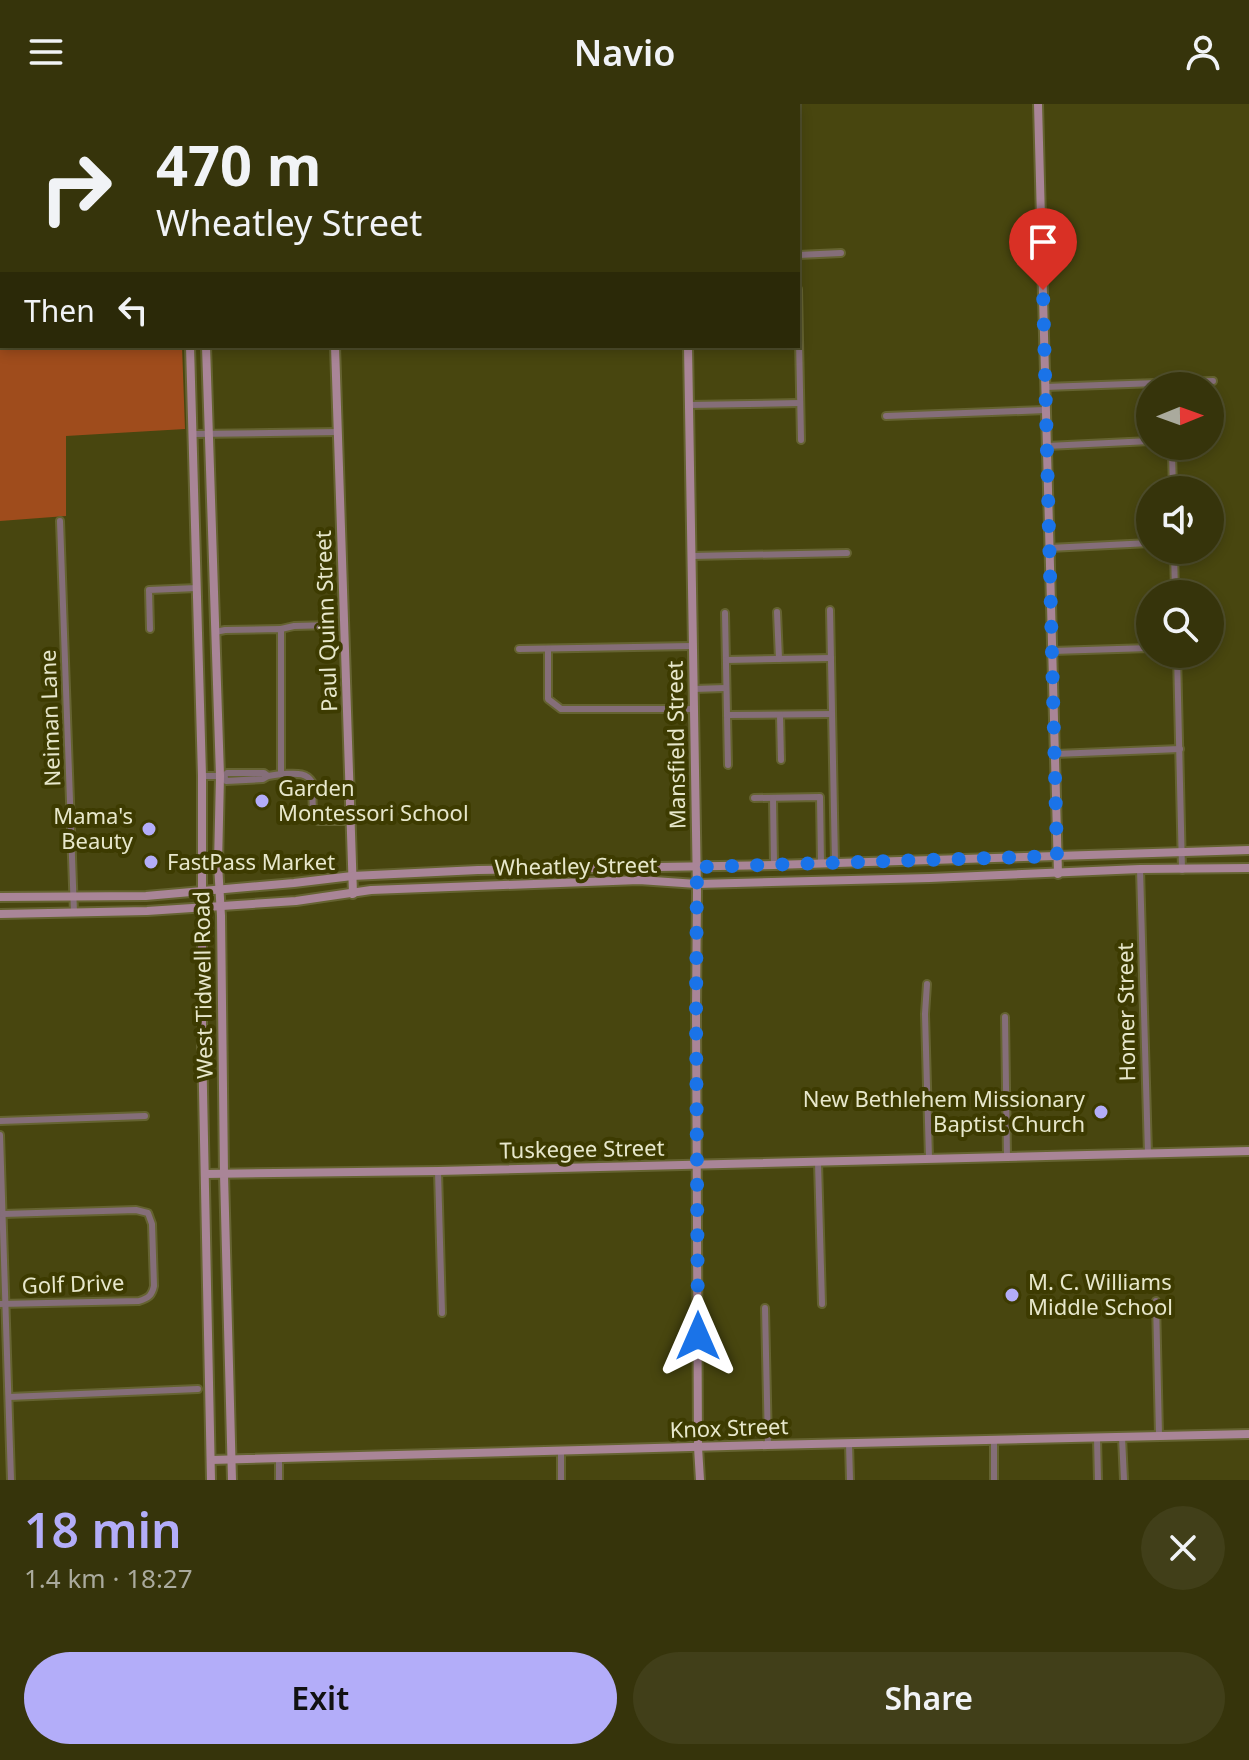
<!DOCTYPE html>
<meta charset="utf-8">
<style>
body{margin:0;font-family:"Noto Sans",sans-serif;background:#413f19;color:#f1f3f6;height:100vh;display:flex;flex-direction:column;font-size:30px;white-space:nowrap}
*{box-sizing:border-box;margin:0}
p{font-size:26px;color:#aaaa9d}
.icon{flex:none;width:44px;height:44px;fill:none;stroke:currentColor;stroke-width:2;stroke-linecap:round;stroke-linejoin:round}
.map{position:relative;height:1376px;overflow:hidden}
.sheet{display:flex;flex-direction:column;background:#36340b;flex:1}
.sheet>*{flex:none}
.banner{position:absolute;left:0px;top:0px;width:800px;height:244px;box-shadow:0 4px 12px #0003,0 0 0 2px #504f2c;background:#36340b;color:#f1f3f6;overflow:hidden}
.needle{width:52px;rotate:89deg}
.buttons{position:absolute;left:1136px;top:268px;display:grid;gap:16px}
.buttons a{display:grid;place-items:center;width:88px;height:88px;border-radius:50%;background:#36340b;box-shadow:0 4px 12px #0003,0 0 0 2px #504f2c;font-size:40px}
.pin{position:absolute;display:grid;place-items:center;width:68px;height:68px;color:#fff;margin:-82px -34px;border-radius:50% 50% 50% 0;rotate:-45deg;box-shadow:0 0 8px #0007}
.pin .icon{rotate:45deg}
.me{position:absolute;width:88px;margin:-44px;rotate:0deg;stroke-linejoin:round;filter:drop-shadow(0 0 6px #0008)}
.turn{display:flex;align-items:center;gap:28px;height:168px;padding:0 24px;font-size:36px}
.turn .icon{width:104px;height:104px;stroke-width:2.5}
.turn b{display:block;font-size:56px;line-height:68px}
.then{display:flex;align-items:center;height:76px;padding:0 24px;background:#0003;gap:16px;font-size:30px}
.round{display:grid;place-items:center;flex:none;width:84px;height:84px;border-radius:42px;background:#413f19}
.summary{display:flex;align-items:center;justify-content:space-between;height:136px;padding:0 24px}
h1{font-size:48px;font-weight:600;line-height:60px;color:#b3adf9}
.cta{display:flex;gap:16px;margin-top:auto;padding:16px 24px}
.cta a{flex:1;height:92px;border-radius:48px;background:#b3adf9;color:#111;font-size:32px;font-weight:600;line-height:92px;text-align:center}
.cta a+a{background:#413f19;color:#f1f3f6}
header{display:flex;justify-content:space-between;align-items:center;height:104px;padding:0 24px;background:#36340b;font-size:36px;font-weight:600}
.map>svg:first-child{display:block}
</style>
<header><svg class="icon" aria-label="menu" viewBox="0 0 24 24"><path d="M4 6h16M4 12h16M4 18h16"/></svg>Navio<svg class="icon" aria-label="person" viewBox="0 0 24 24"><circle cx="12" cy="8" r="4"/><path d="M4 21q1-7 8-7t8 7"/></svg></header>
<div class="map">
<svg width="1249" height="1376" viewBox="0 0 1249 1376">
<rect width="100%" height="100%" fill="#48460f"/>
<path fill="#9f4c1c" d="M 0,0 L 174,0 L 174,2 L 2,2 L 2,242 L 182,242 L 185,325 L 66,332 L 66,412 L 0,417 Z"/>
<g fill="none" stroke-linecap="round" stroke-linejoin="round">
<g stroke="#656331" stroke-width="10">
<g id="street">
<path d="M 798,151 L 841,149"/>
<path d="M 798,185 L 801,336"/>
<path d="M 1045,283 L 1213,277"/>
<path d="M 689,301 L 800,299"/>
<path d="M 886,312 L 1046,306"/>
<path d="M 193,330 L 338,328"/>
<path d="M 1047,342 L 1150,337"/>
<path d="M 1170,342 L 1172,349 L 1173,386"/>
<path d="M 60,417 L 74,809"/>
<path d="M 1049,444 L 1150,439"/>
<path d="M 1174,446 L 1175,490"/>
<path d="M 691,452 L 847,449"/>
<path d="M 830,506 L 835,759"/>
<path d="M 777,508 L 779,555"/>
<path d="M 725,509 L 728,661"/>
<path d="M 150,525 L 149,486 L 197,484"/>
<path d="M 281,525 L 294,522 L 332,521"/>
<path d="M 215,528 L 225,526 L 281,525 L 281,670 L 268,672 L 263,675 L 226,677 L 224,672"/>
<path d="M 519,545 L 692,542"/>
<path d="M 548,545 L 548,595 L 561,605 L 693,605"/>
<path d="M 1052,547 L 1150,544"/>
<path d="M 1177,550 L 1182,766"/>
<path d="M 726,556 L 831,554"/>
<path d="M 693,585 L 726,584"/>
<path d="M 727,611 L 832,610"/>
<path d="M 780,611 L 781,656"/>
<path d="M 1055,650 L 1180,645"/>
<path d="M 281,670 C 293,670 306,667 312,678 L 313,711 L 318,717 L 351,717"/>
<path d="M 202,672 L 224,672 L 227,669 L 264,669 L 268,672"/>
<path d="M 754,694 L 820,693 L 821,760"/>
<path d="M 773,694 L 774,761"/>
<path d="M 1140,765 L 1148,1050"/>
<path d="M 927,880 L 925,910 L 929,1054"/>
<path d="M 1005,913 L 1007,1053"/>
<path d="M 0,1017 L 145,1012"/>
<path d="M 0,1031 L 11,1376"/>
<path d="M 818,1058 L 822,1200"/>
<path d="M 438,1067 L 442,1209"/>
<path d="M 1156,1197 L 1159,1331"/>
<path d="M 0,1200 L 139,1197 C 149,1194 152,1191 154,1182 L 152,1120 L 148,1109 L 136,1106 L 3,1110"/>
<path d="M 765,1204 L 768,1341"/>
<path d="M 9,1293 L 198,1285"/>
<path d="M 1122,1333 L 1124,1376"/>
<path d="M 1097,1334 L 1098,1376"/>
<path d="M 994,1336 L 994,1376"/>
<path d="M 849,1339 L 850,1376"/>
<path d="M 561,1348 L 561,1376"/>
<path d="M 279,1355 L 279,1376"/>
</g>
</g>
<g stroke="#656331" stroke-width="12">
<g id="secondary">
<path d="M 182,0 L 182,2"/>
<path d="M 199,0 L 199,2"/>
<path d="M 328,0 L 328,2"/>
<path d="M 683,0 L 683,2"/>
<path d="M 1038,0 L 1058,770"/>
<path d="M 190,242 L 202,672 L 202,938 L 211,1376"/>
<path d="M 206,242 L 220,672 L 218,760 L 221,812 L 224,1070 L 232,1376"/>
<path d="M 335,242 L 353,790"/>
<path d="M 688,242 L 697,788 L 696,907 L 698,1343 L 700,1376"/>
<path d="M 0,793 L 146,792 L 294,779 L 352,772 L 478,766 L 774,761 L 1249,746"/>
<path d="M 0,810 L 147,807 L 296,797 L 371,786 L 639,776 L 697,780 L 930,774 L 1140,765 L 1249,764"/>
<path d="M 205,1070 L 438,1067 L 1249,1047"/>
<path d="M 211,1356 L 768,1341 L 1249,1330"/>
</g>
</g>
<use href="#street" stroke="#856e79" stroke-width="6"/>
<use href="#secondary" stroke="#a98597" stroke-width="8"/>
</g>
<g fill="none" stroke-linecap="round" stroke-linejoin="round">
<path stroke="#1a73e8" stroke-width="14" stroke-dasharray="0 25.2" d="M 698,1232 L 696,907 L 697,763 L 1057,752 L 1043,186"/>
</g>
<g fill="#b3adf9" stroke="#3d3b01" stroke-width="3">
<circle cx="262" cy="697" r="8"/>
<circle cx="149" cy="725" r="8"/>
<circle cx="151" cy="758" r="8"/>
<circle cx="1101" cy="1008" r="8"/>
<circle cx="1012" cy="1191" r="8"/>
</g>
<g text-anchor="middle" stroke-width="8" stroke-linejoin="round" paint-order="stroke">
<g font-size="22" fill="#e7e7cb" stroke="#3d3b01">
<text transform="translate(326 517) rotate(-92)" y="8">Paul Quinn Street</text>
<text transform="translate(50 614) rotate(-92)" y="8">Neiman Lane</text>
<text transform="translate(676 641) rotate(-91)" y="8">Mansfield Street</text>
<text transform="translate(576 762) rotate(-1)" y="8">Wheatley Street</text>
<text transform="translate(203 881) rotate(-91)" y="8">West Tidwell Road</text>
<text transform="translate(1126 908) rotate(-91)" y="8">Homer Street</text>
<text transform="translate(582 1045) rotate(-1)" y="8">Tuskegee Street</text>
<text transform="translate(73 1180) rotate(-2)" y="8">Golf Drive</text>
<text transform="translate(729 1324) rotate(-2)" y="8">Knox Street</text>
</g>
<g font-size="22" fill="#e7e7cb" stroke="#3d3b01" text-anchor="start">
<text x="278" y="692">Garden<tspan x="278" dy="25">Montessori School</tspan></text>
<text x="133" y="720" text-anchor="end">Mama's<tspan x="133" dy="25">Beauty</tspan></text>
<text x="167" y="766">FastPass Market</text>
<text x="1085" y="1003" text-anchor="end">New Bethlehem Missionary<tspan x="1085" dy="25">Baptist Church</tspan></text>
<text x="1028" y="1186">M. C. Williams<tspan x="1028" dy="25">Middle School</tspan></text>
</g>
</g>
</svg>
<div class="buttons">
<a><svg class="needle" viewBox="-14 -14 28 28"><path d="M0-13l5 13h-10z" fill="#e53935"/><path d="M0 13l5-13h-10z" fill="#aaaa9d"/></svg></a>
<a><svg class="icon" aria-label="sound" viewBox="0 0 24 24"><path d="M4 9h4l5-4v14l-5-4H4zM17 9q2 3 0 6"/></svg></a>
<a><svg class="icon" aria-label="search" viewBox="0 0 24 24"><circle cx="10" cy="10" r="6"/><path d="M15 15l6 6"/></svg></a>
</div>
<div class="pin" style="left:1043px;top:186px;background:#d93025"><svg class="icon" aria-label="arrive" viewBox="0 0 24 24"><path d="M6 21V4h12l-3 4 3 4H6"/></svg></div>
<svg class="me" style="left:698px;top:1232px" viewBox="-20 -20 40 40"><path d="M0-17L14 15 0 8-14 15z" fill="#1a73e8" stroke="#fff" stroke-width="4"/></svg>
<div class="banner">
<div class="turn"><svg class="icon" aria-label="right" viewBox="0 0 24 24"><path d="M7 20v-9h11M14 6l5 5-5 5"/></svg><div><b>470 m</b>Wheatley Street</div></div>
<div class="then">Then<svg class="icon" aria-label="left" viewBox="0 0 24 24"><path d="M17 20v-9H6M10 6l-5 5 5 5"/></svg></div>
</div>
</div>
<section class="sheet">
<div class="summary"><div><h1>18 min</h1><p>1.4 km · 18:27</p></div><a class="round"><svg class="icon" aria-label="close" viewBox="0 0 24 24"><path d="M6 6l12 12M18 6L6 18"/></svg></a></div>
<div class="cta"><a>Exit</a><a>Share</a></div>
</section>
